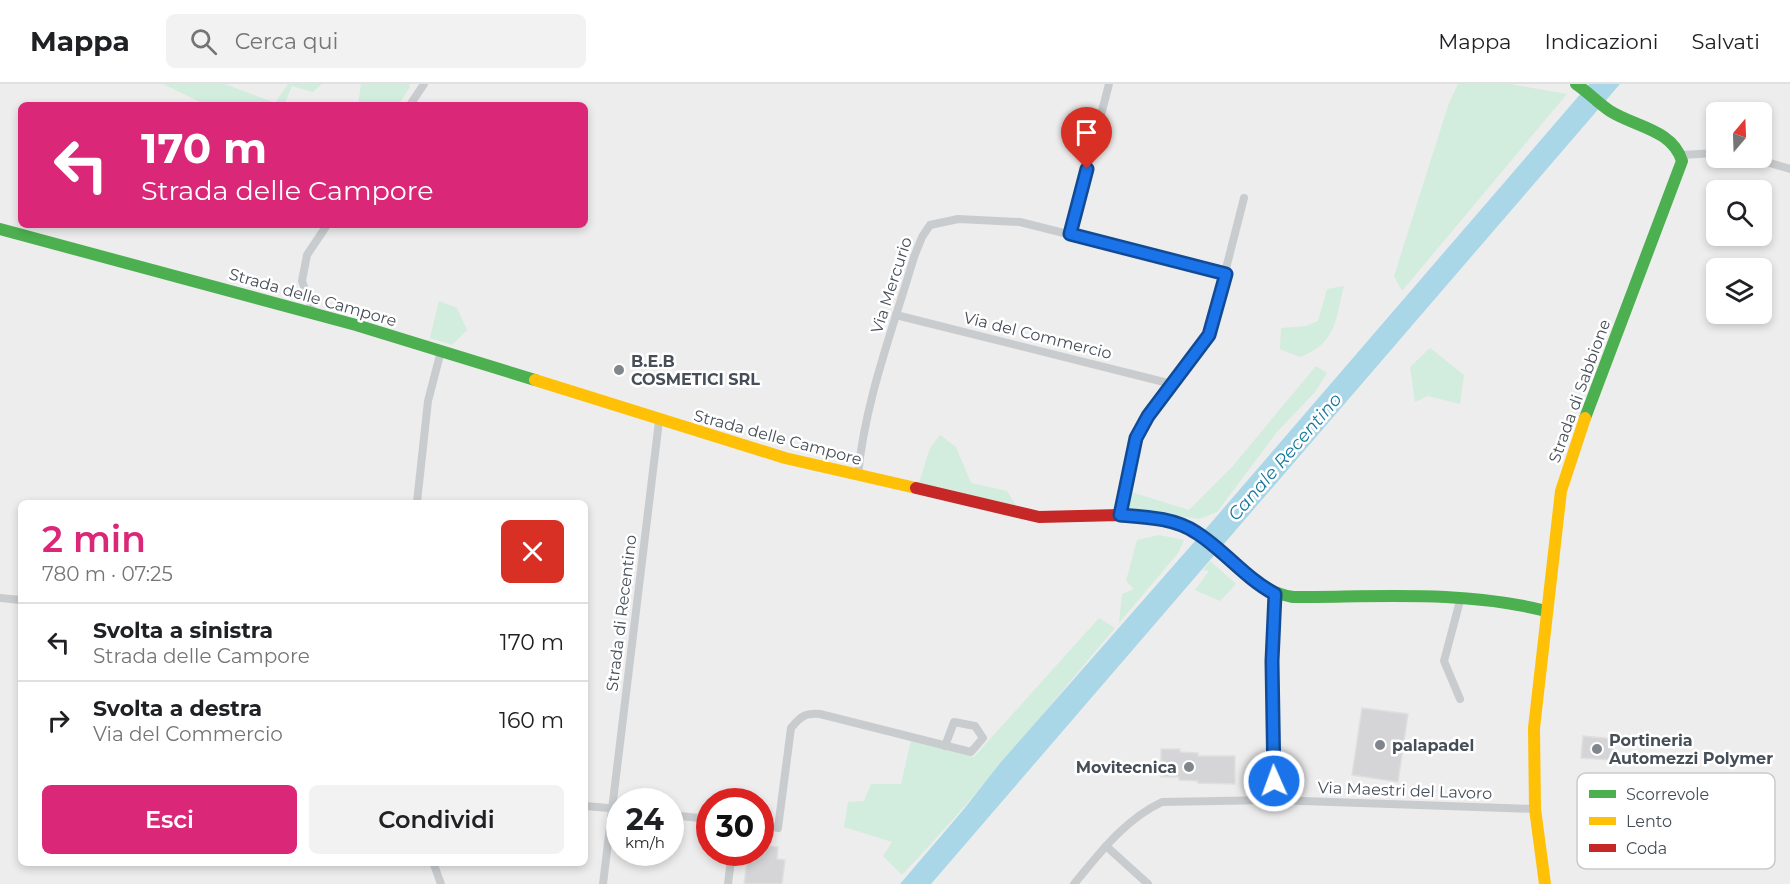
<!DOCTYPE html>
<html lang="it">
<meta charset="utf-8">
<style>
body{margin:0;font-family:Montserrat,sans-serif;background:#f2f2f2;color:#202124;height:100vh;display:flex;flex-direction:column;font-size:22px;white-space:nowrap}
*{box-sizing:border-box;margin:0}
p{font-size:20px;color:#757577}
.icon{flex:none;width:33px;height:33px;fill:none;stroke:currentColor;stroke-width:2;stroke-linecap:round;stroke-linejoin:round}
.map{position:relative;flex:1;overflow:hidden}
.panel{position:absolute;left:18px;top:416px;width:570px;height:366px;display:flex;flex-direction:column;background:#fff;border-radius:9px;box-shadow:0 3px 9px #0003}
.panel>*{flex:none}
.guide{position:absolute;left:18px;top:18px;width:570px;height:126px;border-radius:9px;box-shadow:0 3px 9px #0003;background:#db2777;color:#fff;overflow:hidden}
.needle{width:39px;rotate:19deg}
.tools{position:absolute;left:1706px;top:18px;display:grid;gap:12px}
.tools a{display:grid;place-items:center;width:66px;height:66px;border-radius:9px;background:#fff;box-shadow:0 3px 9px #0003;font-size:30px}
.speed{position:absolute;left:606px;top:704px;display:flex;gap:12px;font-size:30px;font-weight:700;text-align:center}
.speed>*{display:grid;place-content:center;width:78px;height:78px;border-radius:50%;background:#fff;box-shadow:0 3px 9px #0003;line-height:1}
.speed small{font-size:15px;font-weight:400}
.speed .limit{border:9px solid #d22;background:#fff;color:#111}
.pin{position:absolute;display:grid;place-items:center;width:51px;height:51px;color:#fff;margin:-62px -26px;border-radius:50% 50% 50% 0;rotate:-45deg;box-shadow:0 0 6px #0007}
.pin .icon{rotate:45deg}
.me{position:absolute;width:66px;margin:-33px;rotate:358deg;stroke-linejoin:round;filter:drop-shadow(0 0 4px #0008)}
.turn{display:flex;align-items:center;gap:21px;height:126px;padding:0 24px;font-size:27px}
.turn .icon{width:78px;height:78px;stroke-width:2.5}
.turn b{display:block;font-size:42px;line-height:51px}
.round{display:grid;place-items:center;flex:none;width:63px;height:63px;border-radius:9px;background:#f2f2f2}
.summary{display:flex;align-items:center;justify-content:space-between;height:102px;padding:0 24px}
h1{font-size:36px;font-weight:600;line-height:45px;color:#db2777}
.action{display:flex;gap:12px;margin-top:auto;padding:12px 24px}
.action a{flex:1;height:69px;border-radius:9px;background:#db2777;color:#fff;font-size:24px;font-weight:600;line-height:69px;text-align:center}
.action a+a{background:#f2f2f2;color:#202124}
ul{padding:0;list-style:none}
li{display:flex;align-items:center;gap:18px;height:78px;padding:0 24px;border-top:2px solid #e0e0e0}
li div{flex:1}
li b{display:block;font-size:22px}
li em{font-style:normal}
header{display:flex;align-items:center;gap:36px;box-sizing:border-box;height:84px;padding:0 30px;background:#fff;border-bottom:2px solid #e0e0e0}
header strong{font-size:28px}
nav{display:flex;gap:33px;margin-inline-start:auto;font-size:21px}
.search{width:420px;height:54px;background:#f2f2f2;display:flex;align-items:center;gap:15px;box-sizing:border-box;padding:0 21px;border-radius:9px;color:#757577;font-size:22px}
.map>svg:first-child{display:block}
</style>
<header>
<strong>Mappa</strong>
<div class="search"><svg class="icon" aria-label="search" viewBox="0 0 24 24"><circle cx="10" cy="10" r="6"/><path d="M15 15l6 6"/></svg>Cerca qui</div>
<nav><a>Mappa</a><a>Indicazioni</a><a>Salvati</a></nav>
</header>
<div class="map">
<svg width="1790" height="800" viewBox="0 0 1790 800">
<rect width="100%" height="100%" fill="#eeeded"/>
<g fill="#d2ecde">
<path d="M 163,0 L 225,0 L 275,19 L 288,0 L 322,0 L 313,8 L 292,2 L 284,21 L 206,21 Z"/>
<path d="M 361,0 L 409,0 L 410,3 L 398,21 L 358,21 Z"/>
<path d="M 1458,0 L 1510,0 L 1567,10 L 1402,207 L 1394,192 L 1449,19 Z"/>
<path d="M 1344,202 C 1335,236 1337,259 1300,273 L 1280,265 L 1281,244 L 1306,242 L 1318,237 L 1327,205 Z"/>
<path d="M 439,217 L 457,224 L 467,246 L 452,261 L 430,254 Z"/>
<path d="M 1430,264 L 1464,291 L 1460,320 L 1428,312 L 1415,318 L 1410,283 Z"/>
<path d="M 1316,282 L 1327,289 L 1315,308 L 1277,348 L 1217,428 L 1199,435 L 1158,429 L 1127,429 L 1131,408 L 1189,426 L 1232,383 Z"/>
<path d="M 940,351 L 956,363 L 971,399 L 1007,407 L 1017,423 L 918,402 L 930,364 Z"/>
<path d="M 1159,451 L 1184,456 L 1178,469 L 1119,539 L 1122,510 L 1134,505 L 1126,497 L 1137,456 Z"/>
<path d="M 1210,477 L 1236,500 L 1220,517 L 1195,506 L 1209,487 L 1203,486 Z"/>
<path d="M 1099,534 L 1115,544 C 1045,627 977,712 902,791 L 883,772 L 892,758 L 844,743 L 848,718 L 864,717 L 871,700 L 901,700 L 911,656 L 974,673 Z"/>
</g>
<path fill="#a9d7e7" d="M 1589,0 L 1620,0 L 931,800 L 900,800 L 964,725 L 1001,678 L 1210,440 Z"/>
<g fill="#d5d5d7" stroke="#dfdfe0" stroke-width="1.5">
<path d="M 1362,624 L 1408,630 L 1398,698 L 1352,691 Z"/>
<path d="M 1583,652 L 1614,655 L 1612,676 L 1581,674 Z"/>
<path d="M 1161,665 L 1180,665 L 1180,668 L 1198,669 L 1198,672 L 1235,672 L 1235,700 L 1198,699 L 1198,697 L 1179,696 L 1179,693 L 1161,693 Z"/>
<path d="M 760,761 L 778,763 L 777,775 L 785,776 L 782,800 L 744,800 L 748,771 L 756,772 L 756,768 L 760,768 Z"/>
</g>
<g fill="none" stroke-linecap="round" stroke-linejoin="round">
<g stroke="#c9ccce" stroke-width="8">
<path d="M 410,21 L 424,0"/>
<path d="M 1682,71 L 1716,69"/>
<path d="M 1753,74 L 1790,85"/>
<path d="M 1070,150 L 1109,0"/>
<path d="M 314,230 L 302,197 L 307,171 L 327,141"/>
<path d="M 896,231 L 1172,300"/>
<path d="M 858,391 C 865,316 893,245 914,173 L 922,153 L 930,141 L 958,135 L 1020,138 L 1226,190"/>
<path d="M 417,418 L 428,317 L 441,267"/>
<path d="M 1120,431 L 1136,354 L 1148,332 L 1209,251 L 1244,114"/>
<path d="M 0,514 L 21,516"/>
<path d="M 1460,615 L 1444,577 L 1461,513"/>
<path d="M 1274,716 L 1272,577 L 1275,510"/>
<path d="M 585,722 L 620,725"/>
<path d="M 670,731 L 710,735"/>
<path d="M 760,741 L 778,744 L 791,644 C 801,632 805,629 820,630 L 971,668 L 983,654 L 975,642 L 954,638 L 945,662"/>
<path d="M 1106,762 L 1148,800"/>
<path d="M 433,778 L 441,800"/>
<path d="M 603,800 L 659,337"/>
<path d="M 728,800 L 732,768"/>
<path d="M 1074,800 C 1100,769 1124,736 1162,718 L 1274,716 L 1535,725"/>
</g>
<g stroke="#4caf50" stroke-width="12">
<path d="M 1576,0 C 1588,8 1598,19 1610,27 C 1635,43 1672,45 1682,77 L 1585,334"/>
<path d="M 0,145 L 356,241 L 535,296"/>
<path d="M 1222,470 C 1245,490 1263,508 1293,513 C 1378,513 1463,506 1546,527"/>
</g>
<g stroke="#ffc107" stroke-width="12">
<path d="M 535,296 L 785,374 L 916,404"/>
<path d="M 1545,800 L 1535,725 L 1534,644 L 1561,407 L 1585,334"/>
</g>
<path stroke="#c62828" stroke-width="12" d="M 916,404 L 1039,433 L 1120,431 L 1151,433 L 1181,440 L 1197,449 L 1222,470"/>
</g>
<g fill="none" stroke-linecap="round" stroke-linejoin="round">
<g stroke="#114b97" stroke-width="15">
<path id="route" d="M 1087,85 L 1070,150 L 1226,190 L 1209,251 L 1148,332 L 1136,354 L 1120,431 C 1146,433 1175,434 1197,449 C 1225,467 1245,494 1275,510 L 1272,577 L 1274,697"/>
</g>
<use href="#route" stroke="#1a73e8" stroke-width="10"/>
</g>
<g fill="#81868c" stroke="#fff" stroke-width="2">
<circle cx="619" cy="286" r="6"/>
<circle cx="1380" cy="661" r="6"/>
<circle cx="1597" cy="665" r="6"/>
<circle cx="1189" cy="683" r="6"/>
</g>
<g text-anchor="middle" stroke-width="5" stroke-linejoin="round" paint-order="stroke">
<g font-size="16" fill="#464e58" stroke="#fff">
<text transform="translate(891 201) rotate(-72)" y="6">Via Mercurio</text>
<text transform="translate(313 213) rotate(16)" y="6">Strada delle Campore</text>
<text transform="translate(1038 251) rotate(14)" y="6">Via del Commercio</text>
<text transform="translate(1579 307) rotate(-70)" y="6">Strada di Sabbione</text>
<text transform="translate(778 353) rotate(15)" y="6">Strada delle Campore</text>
<text transform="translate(621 529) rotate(-83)" y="6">Strada di Recentino</text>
<text transform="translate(1405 706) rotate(2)" y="6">Via Maestri del Lavoro</text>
</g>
<g font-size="16" font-weight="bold" fill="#464e58" stroke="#fff" text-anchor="start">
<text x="631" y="283">B.E.B<tspan x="631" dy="18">COSMETICI SRL</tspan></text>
<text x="1609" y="662">Portineria<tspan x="1609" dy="18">Automezzi Polymer</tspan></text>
<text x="1392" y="667">palapadel</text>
<text x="1177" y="689" text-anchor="end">Movitecnica</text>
</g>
<g font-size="18" font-style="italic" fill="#16789c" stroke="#fff">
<text transform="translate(1285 373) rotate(-49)" y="6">Canale Recentino</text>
</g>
</g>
<rect x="1577" y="689" width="198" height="96" rx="9" fill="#fff" stroke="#c8cacd" stroke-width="1.5"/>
<rect x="1589" y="706" width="27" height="8" fill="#4caf50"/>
<rect x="1589" y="733" width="27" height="8" fill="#ffc107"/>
<rect x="1589" y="760" width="27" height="8" fill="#c62828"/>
<g font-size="16" fill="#464e58">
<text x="1626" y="716">Scorrevole</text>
<text x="1626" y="743">Lento</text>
<text x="1626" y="770">Coda</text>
</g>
</svg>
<div class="tools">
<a><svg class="needle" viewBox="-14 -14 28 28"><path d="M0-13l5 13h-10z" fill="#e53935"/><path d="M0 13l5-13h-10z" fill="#757577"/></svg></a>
<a><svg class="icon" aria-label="search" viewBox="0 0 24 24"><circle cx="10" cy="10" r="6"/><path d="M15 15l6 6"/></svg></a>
<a><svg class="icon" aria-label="layers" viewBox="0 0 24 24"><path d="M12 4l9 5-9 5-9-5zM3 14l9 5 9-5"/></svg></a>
</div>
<div class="speed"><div>24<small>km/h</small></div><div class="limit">30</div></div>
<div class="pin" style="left:1087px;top:85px;background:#d93025"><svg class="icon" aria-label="arrive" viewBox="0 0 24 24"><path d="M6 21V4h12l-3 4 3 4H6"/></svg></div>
<svg class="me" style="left:1274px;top:697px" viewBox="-20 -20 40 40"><circle r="17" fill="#1a73e8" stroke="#fff" stroke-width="3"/><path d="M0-11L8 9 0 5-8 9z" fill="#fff"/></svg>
<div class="guide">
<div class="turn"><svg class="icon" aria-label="left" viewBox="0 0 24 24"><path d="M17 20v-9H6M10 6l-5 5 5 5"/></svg><div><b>170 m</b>Strada delle Campore</div></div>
</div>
<section class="panel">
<div class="summary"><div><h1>2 min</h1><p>780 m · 07:25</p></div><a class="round" style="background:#d93025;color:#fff"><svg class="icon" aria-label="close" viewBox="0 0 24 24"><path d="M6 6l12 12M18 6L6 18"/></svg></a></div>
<ul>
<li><svg class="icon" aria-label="left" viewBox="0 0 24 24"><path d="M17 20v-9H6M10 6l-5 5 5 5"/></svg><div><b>Svolta a sinistra</b><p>Strada delle Campore</p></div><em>170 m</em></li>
<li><svg class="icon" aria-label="right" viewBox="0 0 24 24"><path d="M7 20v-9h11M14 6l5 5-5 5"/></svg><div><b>Svolta a destra</b><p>Via del Commercio</p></div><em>160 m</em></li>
</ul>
<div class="action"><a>Esci</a><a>Condividi</a></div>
</section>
</div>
